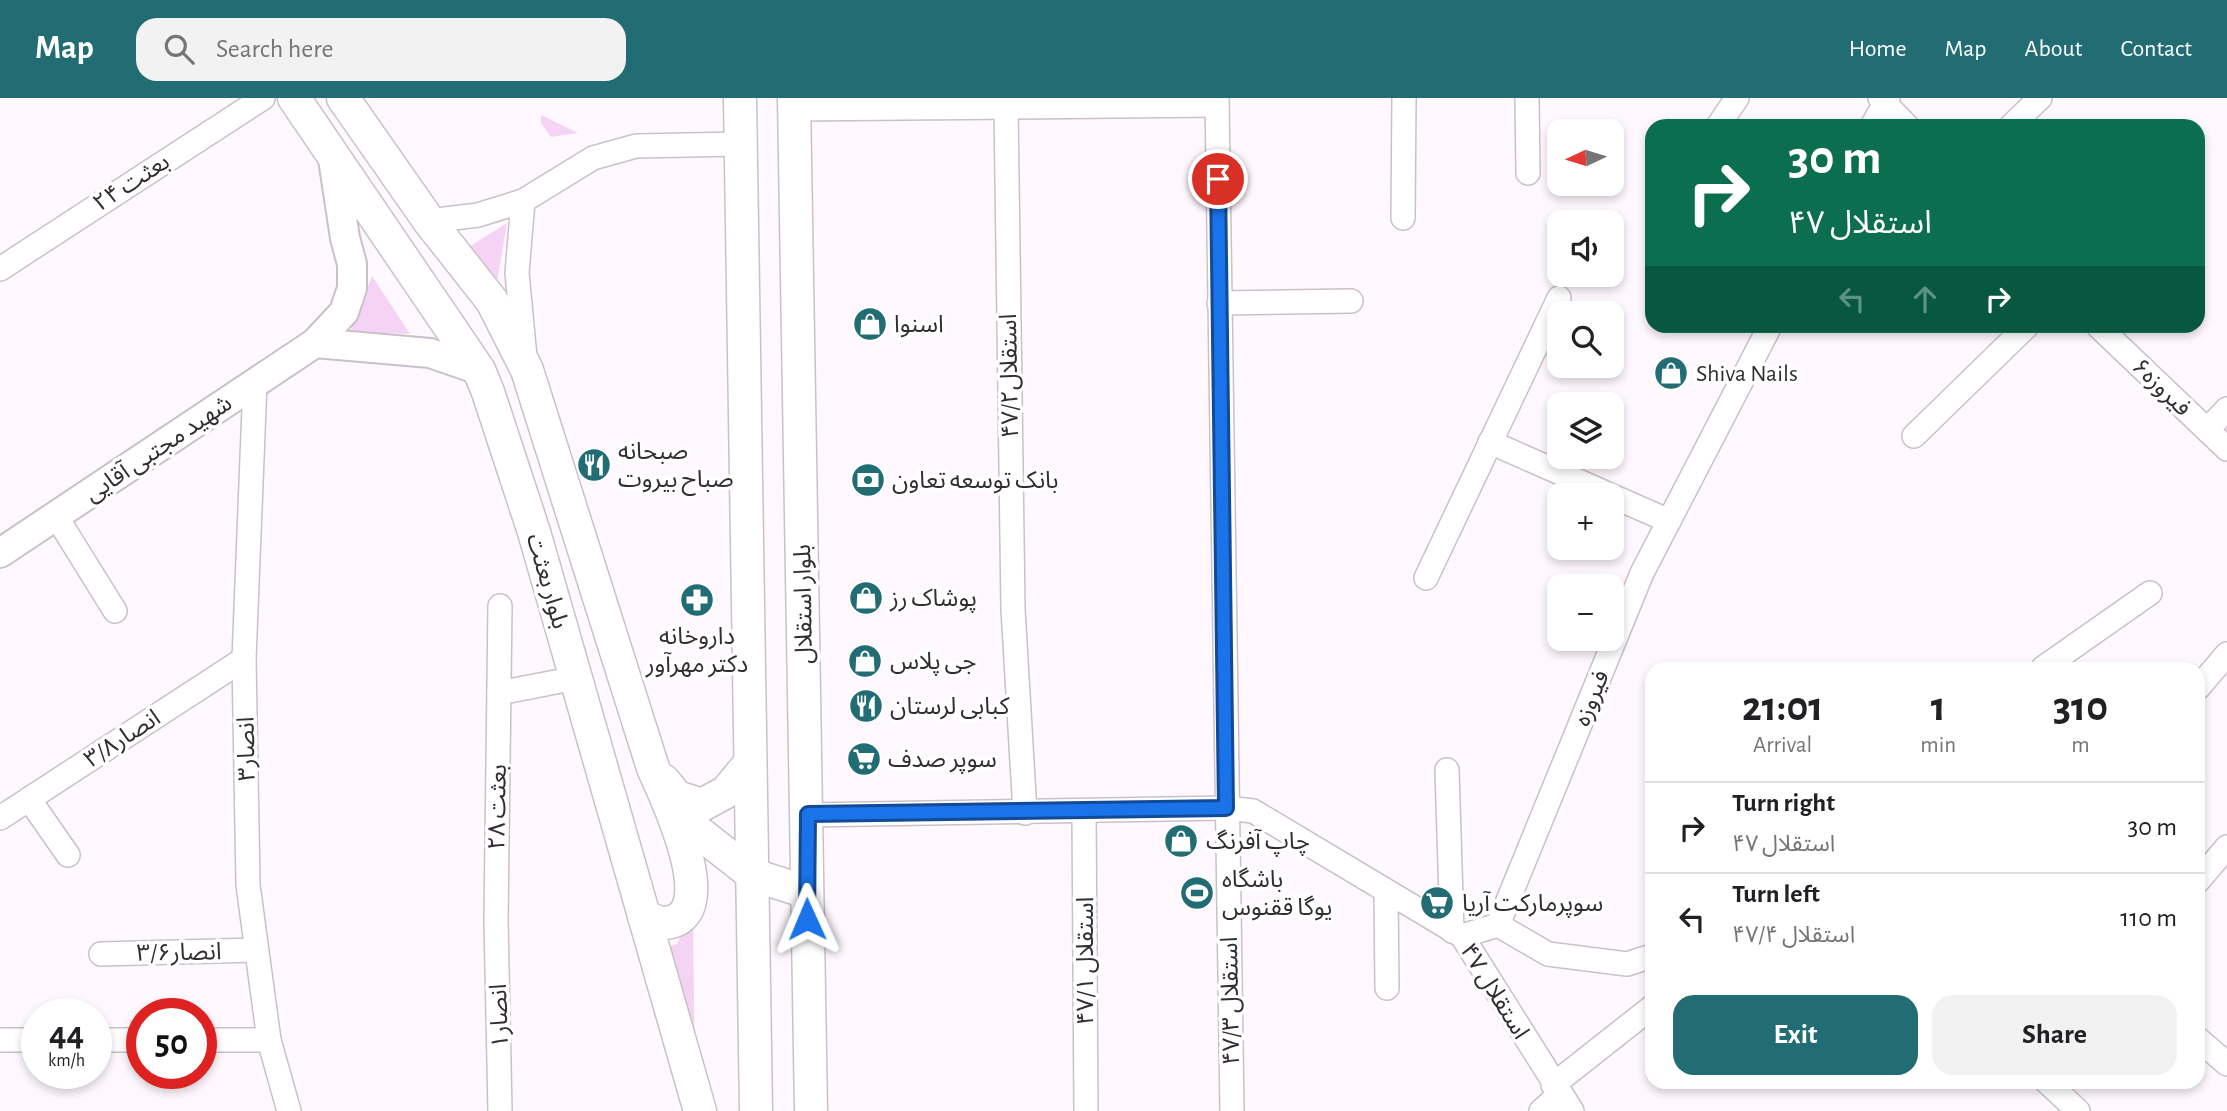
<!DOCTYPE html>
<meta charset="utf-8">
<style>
body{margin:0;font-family:"Alegreya Sans","Noto Sans Arabic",sans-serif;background:#f2f2f2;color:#202124;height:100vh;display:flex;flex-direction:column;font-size:26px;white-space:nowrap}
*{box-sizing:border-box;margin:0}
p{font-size:23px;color:#757577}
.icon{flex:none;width:38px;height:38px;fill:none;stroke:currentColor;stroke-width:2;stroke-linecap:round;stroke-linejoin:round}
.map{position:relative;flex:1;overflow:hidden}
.details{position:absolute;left:1645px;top:564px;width:560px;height:427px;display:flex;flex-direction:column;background:#fff;border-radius:21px;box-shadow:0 4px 10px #0003}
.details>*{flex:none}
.banner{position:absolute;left:1645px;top:21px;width:560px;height:214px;border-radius:21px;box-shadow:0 4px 10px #0003;background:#0b6e4f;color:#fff;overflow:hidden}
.needle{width:46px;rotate:266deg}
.tools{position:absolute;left:1547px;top:21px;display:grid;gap:14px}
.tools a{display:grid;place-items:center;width:77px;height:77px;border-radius:14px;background:#fff;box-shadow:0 4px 10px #0003;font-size:35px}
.speed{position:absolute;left:21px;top:900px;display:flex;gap:14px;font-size:35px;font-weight:700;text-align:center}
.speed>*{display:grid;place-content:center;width:91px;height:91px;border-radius:50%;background:#fff;box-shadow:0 4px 10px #0003;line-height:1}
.speed small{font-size:18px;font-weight:400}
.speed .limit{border:10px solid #d22;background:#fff;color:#111}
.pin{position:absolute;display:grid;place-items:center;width:60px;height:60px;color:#fff;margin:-30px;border:4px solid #fff;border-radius:50%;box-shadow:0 2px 7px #0007}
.me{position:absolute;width:77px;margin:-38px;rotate:359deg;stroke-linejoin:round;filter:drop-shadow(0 0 5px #0008)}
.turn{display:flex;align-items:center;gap:24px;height:147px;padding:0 28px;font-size:32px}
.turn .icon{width:91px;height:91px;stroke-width:2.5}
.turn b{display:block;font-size:49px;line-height:60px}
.lanes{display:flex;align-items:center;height:66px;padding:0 28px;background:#0003;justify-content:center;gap:35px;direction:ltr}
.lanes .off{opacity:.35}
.eta{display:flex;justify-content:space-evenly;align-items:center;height:119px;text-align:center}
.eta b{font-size:42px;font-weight:600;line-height:49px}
.primary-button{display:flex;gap:14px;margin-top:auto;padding:14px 28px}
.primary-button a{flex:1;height:80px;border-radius:21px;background:#226d73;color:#fff;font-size:28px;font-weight:600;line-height:80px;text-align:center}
.primary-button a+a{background:#f2f2f2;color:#202124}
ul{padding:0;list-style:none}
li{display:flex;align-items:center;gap:21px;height:91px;padding:0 28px;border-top:2px solid #e0e0e0}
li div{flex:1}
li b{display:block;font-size:26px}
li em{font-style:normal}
header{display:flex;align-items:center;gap:42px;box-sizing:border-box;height:98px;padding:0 35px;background:#226d73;color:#fff}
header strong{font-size:33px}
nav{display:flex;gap:38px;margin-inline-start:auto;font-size:24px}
.search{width:490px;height:63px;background:#f2f2f2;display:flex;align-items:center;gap:18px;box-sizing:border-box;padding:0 24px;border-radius:21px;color:#757577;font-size:26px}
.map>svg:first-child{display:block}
</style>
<header>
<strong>Map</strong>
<div class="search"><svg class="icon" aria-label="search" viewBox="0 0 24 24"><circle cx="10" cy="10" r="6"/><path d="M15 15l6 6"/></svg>Search here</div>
<nav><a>Home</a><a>Map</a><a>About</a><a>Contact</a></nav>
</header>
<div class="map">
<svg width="2227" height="1013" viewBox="0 0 2227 1013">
<rect width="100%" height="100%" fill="#fff8fe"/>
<g fill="#f5d3f4">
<path d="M 541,17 L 578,35 L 551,39 L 541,25 Z"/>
<path d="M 507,125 L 496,190 L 467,150 Z"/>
<path d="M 372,178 L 410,236 L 350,234 Z"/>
<path d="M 693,811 L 695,992 L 652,852 L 677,846 Z"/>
</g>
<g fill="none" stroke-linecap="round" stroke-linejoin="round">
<g stroke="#cbc0ca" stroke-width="26">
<g id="minor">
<path d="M 1217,0 L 1232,1013"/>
<path d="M 1527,0 L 1528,75"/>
<path d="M 1880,0 L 1907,28"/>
<path d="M 1006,9 L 1013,511 L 1025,715"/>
<path d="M 794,11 L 1217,7"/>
<path d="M 1718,28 L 1737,0"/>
<path d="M 1872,28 L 1888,0"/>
<path d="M 2011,28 L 2040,0"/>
<path d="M 523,103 L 517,175 L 525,259"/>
<path d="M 1403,120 L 1404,0"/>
<path d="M 429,123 L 478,117 L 523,103 L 593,60 L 636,48 L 740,46"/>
<path d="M 0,171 L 263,0"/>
<path d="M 1219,205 L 1351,203"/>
<path d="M 2098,228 L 2227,351"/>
<path d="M 255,285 L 244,561 L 248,787 L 269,942 L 289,1013"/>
<path d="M 2207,332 L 2227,311"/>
<path d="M 1914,338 L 2027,228"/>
<path d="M 1490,344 L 1610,397"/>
<path d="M 1612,398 L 1669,423"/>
<path d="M 56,418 L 115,513"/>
<path d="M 1426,480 L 1559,200"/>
<path d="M 2043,570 L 2150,495"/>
<path d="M 2198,590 L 2227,556"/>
<path d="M 499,595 L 576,580"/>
<path d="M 1447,672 L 1452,833"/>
<path d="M 29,701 L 68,757"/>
<path d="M 1084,714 L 1086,1013"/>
<path d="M 808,717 L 1226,710 L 1253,713 L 1462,838 L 1572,1013"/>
<path d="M 0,720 L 244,561"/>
<path d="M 2198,783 L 2227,749"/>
<path d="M 1386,794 L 1387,890"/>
<path d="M 1498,827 L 1642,475 L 1770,228"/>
<path d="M 1462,838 L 1498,827 L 1548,856 L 1627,866 L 1652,858"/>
<path d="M 101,856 L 256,852"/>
<path d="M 2198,941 L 2227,966"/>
<path d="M 0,942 L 37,942"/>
<path d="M 96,942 L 142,942"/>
<path d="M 201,942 L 269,942"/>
<path d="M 2047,984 L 2078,1013"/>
<path d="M 1553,987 L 1652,909"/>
<path d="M 500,1013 L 496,822 L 500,508"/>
<path d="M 1541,1013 L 1560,996"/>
</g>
</g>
<g stroke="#cbc0ca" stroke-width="32">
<g id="tertiary">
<path d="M 333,61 L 345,140 L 352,166 L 352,190 L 344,214 L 315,245 L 430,255 L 479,272"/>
<path d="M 0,455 L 315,245"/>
</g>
</g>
<g stroke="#cbc0ca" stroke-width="35">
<g id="secondary">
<path d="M 294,0 L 479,272 L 488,294 L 534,434 L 700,1013"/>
<path d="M 343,0 L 429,123 L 492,203 L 527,272 L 653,670 C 665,697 725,820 665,825 C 660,825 650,821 644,819"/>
<path d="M 740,0 L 756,1013"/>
<path d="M 794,0 L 811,1013"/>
<path d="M 664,683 L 677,699 L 702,707 L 726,694 L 750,665"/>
<path d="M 673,714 L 753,777 L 807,794"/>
</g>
</g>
<use href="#minor" stroke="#fff" stroke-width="23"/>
<use href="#tertiary" stroke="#fff" stroke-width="28"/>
<use href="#secondary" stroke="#fff" stroke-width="32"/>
</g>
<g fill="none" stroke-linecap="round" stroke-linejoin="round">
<g stroke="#114b97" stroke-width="18">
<path id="route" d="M 807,821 L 808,716 L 1226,710 L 1218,81"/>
</g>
<use href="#route" stroke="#1a73e8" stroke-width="12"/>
</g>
<defs>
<g id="shop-disc" transform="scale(1.75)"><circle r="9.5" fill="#226d73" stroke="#fff"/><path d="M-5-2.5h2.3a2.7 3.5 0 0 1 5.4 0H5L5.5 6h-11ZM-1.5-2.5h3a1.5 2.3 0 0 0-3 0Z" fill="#fff"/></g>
<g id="restaurant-disc" transform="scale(1.75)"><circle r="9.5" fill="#226d73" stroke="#fff"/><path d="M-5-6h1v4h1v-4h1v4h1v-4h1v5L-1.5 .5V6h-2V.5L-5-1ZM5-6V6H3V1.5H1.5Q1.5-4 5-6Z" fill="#fff"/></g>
<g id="bank-disc" transform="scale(1.75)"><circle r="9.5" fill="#226d73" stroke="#fff"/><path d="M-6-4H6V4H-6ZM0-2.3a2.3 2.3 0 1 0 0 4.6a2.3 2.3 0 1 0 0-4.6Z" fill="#fff"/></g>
<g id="pharmacy-disc" transform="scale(1.75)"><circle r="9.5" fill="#226d73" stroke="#fff"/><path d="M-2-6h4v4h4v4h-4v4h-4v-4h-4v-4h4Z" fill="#fff"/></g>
<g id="supermarket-disc" transform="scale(1.75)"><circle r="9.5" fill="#226d73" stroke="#fff"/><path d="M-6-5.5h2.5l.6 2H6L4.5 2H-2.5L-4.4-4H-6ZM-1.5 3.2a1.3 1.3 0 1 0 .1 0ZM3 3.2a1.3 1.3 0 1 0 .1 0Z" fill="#fff"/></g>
<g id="stadium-disc" transform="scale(1.75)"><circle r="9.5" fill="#226d73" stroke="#fff"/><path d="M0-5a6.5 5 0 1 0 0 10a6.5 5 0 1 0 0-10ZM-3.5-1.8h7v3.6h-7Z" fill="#fff"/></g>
</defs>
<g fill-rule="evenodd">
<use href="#shop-disc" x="870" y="226"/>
<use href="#shop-disc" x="1671" y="275"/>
<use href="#restaurant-disc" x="594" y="367"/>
<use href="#bank-disc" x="868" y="382"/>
<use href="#shop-disc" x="866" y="500"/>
<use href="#pharmacy-disc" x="697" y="502"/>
<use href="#shop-disc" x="865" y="563"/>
<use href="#restaurant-disc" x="866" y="608"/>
<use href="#supermarket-disc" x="864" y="661"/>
<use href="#shop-disc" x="1181" y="743"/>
<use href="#stadium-disc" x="1197" y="795"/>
<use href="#supermarket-disc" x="1437" y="805"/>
</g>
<g text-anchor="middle" stroke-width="7" stroke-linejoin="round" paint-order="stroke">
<g font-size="24" fill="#322d31" stroke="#fff">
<text transform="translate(131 84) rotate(-33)" y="8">بعثت ۲۴</text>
<text transform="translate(1009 278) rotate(-91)" y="8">استقلال۴۷/۲</text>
<text transform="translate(2162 289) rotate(44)" y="8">فیروزه۶</text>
<text transform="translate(158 350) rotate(-34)" y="8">شهید مجتبی آقایی</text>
<text transform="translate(548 483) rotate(74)" y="8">بلوار بعثت</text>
<text transform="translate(803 506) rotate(-91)" y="8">بلوار استقلال</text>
<text transform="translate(1591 600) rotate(-68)" y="8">فیروزه</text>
<text transform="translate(122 640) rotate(-33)" y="8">انصار۳/۸</text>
<text transform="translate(246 651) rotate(-91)" y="8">انصار۳</text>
<text transform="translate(497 709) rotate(-89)" y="8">بعثت ۲۸</text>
<text transform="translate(179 854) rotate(-1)" y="8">انصار۳/۶</text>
<text transform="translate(1085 863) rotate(-90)" y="8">۴۷/۱ استقلال</text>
<text transform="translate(1495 893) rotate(58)" y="8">۴۷ استقلال</text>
<text transform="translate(1230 903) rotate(-91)" y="8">۴۷/۳ استقلال</text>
<text transform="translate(499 918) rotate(-92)" y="8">انصار۱</text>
</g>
<g font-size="24" fill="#322d31" stroke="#fff" text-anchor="start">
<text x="894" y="234">اسنوا</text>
<text x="1696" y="283">Shiva Nails</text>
<text x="618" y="361">صبحانه<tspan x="618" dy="28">صباح بیروت</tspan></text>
<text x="892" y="390">بانک توسعه تعاون</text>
<text x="890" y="508">پوشاک رز</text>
<text x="697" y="546" text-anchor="middle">داروخانه<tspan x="697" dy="28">دکتر مهرآور</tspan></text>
<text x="890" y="571">جی پلاس</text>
<text x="890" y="616">کبابی لرستان</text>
<text x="888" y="669">سوپر صدف</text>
<text x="1206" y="751">چاپ آفرنگ</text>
<text x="1222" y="789">باشگاه<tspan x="1222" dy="28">یوگا ققنوس</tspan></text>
<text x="1462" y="813">سوپرمارکت آریا</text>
</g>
</g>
</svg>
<div class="tools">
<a><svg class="needle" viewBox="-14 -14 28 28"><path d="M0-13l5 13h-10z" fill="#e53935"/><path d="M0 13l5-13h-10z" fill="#757577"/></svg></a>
<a><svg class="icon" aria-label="sound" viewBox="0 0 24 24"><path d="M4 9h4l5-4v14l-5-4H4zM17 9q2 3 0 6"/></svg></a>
<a><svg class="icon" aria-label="search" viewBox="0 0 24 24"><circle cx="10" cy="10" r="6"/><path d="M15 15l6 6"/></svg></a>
<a><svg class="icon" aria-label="layers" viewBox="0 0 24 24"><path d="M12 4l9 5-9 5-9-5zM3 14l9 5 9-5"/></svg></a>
<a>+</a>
<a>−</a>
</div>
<div class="speed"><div>44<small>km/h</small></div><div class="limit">50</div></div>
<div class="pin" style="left:1218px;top:81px;background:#d93025"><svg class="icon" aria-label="arrive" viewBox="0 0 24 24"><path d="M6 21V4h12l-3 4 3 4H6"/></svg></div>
<svg class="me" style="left:807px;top:821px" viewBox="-20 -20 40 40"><path d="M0-17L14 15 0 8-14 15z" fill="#1a73e8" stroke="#fff" stroke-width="4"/></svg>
<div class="banner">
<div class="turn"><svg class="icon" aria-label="right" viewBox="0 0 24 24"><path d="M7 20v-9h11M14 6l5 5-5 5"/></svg><div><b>30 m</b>۴۷ استقلال</div></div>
<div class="lanes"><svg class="icon off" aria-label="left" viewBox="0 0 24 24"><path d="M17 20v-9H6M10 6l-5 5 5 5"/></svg><svg class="icon off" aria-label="ahead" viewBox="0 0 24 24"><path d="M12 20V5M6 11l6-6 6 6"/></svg><svg class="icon" aria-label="right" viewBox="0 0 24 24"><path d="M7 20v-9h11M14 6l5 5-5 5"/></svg></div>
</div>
<section class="details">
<div class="eta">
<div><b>21:01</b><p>Arrival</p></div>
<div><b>1</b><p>min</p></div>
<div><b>310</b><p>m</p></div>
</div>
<ul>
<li><svg class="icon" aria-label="right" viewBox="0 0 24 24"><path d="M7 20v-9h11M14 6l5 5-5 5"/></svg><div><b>Turn right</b><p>۴۷ استقلال</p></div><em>30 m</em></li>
<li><svg class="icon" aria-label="left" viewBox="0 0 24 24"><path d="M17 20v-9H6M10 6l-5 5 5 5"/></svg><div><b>Turn left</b><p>۴۷/۴ استقلال</p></div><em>110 m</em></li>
</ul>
<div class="primary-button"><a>Exit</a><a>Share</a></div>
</section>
</div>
